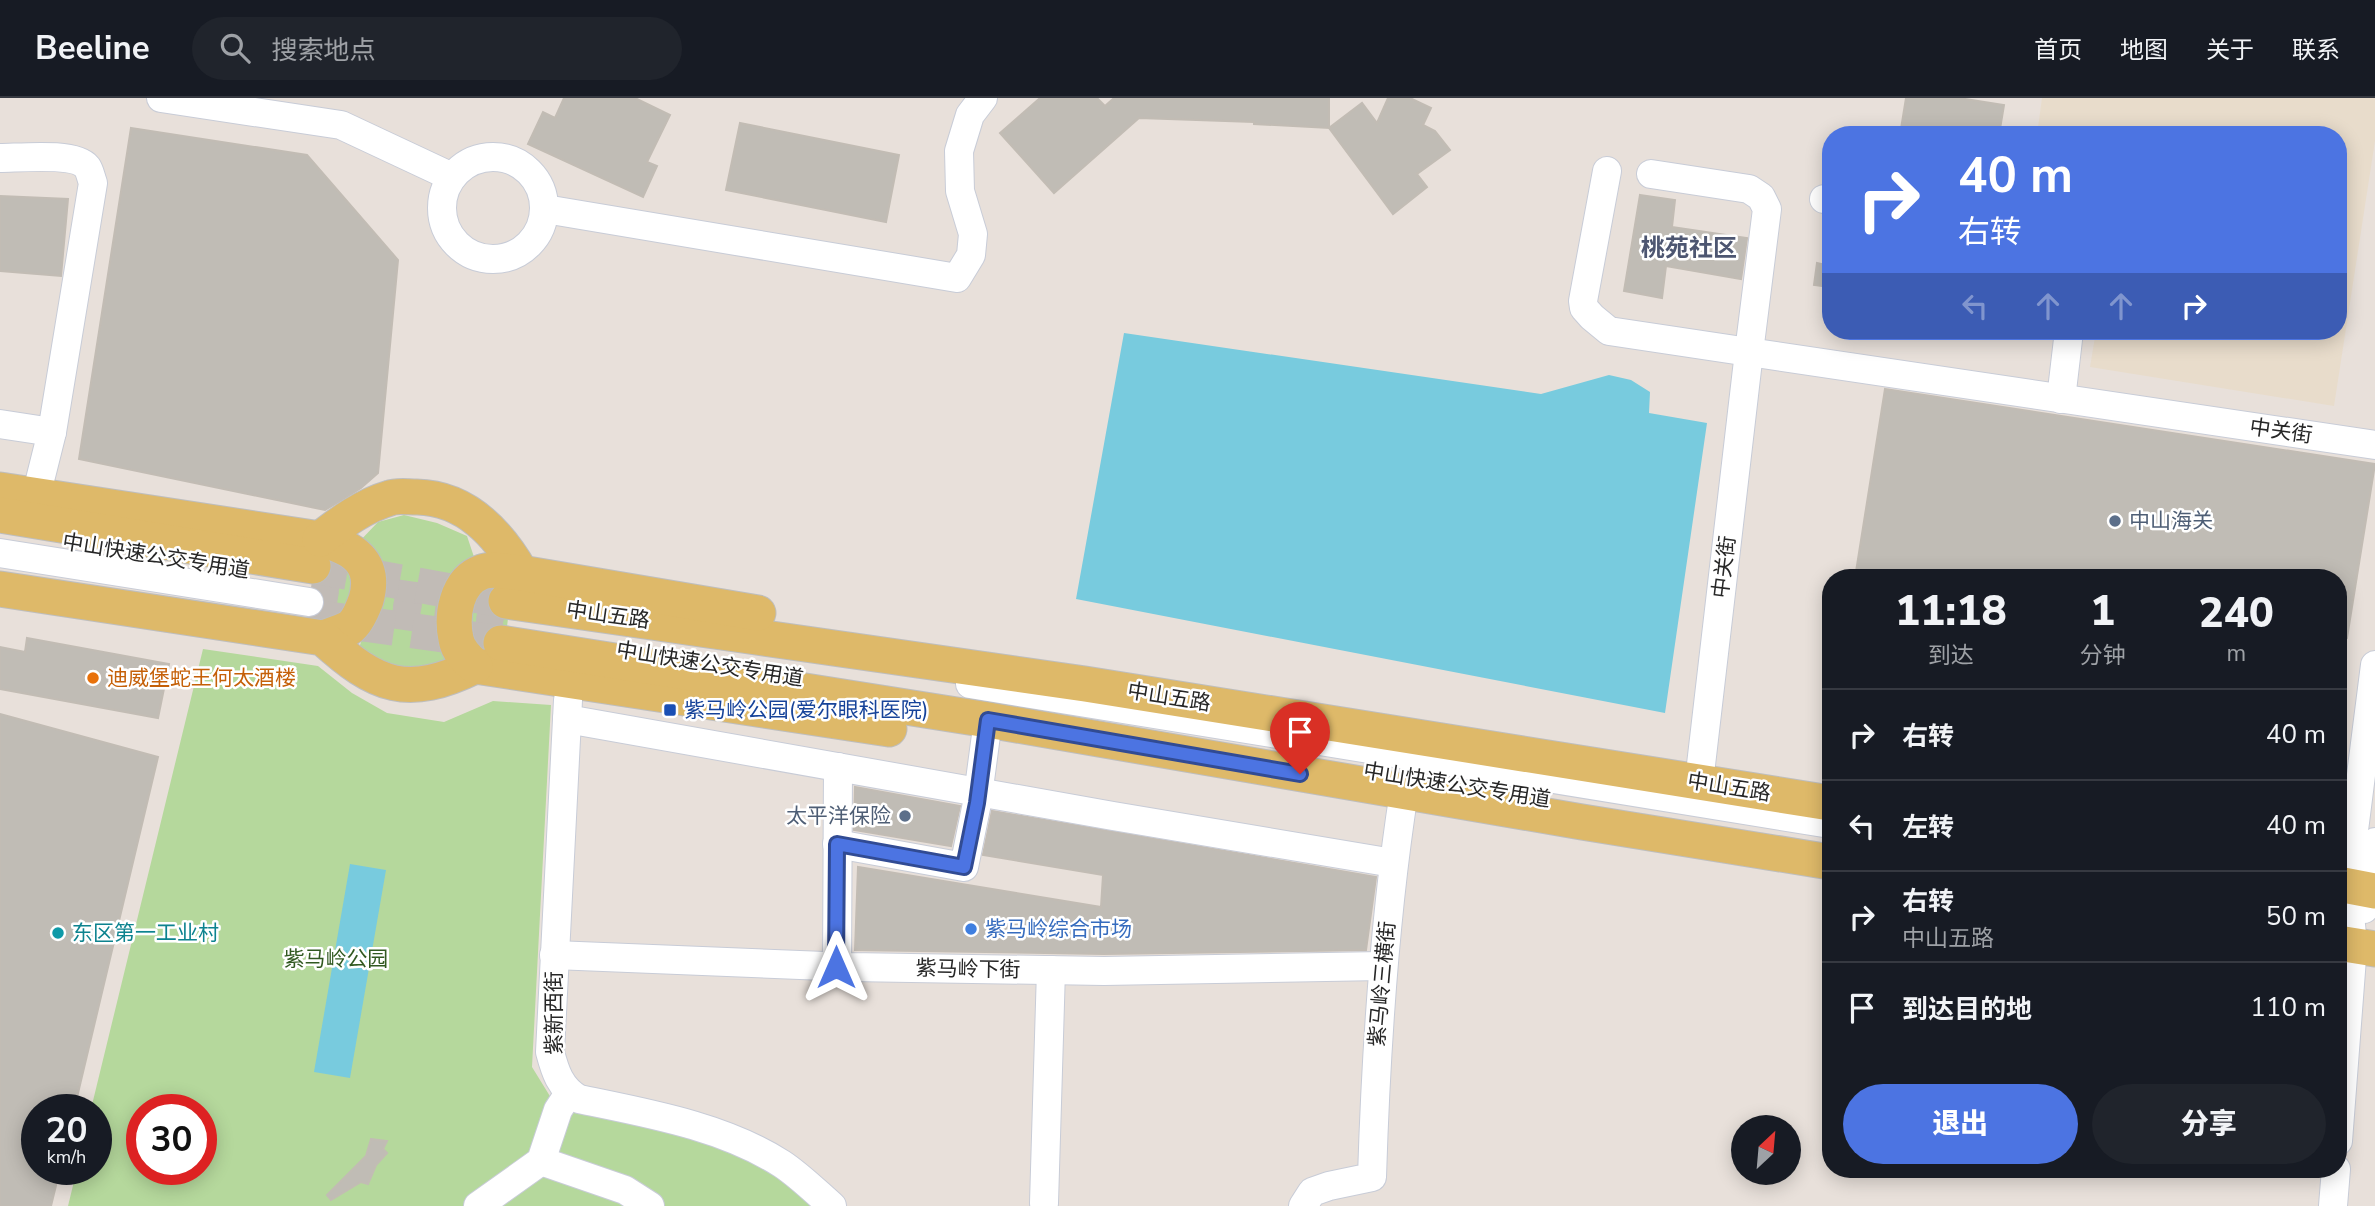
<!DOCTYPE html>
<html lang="zh">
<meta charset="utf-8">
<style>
body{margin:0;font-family:"Nunito Sans","Noto Sans SC",sans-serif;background:#20242c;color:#f1f3f6;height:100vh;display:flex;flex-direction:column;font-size:26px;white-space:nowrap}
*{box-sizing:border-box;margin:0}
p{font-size:23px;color:#9ea1a6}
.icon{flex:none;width:38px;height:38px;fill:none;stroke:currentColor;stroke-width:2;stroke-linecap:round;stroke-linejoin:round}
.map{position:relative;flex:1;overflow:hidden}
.side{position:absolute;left:1822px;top:471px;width:525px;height:609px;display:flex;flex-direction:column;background:#171b24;border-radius:28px;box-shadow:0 4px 18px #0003}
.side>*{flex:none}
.banner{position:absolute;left:1822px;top:28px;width:525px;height:214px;border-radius:28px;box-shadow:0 4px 18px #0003;background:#4c74e2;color:#fff;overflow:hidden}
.needle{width:46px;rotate:26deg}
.tools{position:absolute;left:1731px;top:1017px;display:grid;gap:14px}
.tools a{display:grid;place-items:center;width:70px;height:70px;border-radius:50%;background:#171b24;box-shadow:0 4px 18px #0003;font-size:35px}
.speed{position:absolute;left:21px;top:996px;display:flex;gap:14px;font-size:35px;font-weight:700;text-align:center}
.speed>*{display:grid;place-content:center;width:91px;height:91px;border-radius:50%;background:#171b24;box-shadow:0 4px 18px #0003;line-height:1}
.speed small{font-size:18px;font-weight:400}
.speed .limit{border:10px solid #d22;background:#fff;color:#111}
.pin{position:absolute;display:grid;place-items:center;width:60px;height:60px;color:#fff;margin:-72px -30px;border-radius:50% 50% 50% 0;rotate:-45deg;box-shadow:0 0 7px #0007}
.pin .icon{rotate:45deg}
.me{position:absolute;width:77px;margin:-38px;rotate:0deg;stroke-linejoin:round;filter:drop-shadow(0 0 5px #0008)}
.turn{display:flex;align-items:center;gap:24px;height:147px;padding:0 21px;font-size:32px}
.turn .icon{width:91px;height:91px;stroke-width:2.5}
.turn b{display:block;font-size:49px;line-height:60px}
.lanes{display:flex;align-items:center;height:66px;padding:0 21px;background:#0003;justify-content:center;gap:35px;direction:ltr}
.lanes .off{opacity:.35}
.eta{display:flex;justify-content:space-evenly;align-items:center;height:119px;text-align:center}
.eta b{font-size:42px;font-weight:800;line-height:49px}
.cta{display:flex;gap:14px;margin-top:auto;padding:14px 21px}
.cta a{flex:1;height:80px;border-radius:42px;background:#4c74e2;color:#fff;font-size:28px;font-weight:800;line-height:80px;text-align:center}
.cta a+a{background:#20242c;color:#f1f3f6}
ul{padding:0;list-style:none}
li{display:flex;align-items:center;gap:21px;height:91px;padding:0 21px;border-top:2px solid #363941}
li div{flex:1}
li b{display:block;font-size:26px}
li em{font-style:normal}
header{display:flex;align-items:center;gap:42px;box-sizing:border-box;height:98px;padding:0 35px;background:#171b24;border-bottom:2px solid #363941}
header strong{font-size:33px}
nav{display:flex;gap:38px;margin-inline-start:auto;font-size:24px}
.search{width:490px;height:63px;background:#20242c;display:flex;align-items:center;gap:18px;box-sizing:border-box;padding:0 24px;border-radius:38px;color:#9ea1a6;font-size:26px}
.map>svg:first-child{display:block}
</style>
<header>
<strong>Beeline</strong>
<div class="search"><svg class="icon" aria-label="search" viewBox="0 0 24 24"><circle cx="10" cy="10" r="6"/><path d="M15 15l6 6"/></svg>搜索地点</div>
<nav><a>首页</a><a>地图</a><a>关于</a><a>联系</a></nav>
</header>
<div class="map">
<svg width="2375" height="1108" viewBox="0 0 2375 1108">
<rect width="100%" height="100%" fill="#e8e0da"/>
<path fill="#e8dccb" d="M 2042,0 L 2375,0 L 2375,43 L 2334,308 L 2090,269 L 2096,233 L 2338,233 L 2338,37 L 2037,37 Z"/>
<g fill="#b5d89c" fill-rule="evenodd">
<path d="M 404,417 L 437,425 L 467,438 L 475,462 L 450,575 L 406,581 L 348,557 L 360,547 L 376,501 L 357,446 L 378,424 Z"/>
<path d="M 325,464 C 357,467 356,481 362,508 L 315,529 Z"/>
<path d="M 500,489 L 511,492 L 504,557 L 493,557 L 474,547 L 466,515 C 476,500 481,492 500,489 Z"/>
<path d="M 203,551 L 318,568 L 352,595 L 387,615 L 444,624 L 493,603 L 551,607 L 532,969 L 556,1008 L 708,1043 L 782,1080 L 815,1108 L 68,1108 L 77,1071 L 96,1071 L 96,1012 L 91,1011 ZM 142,1012 L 201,1012 L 201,1071 L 142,1071 Z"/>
</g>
<g fill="#78cbde">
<path d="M 1124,235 L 1541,296 L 1609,277 L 1631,282 L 1650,294 L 1649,315 L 1707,325 L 1665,615 L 1076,501 Z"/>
<path d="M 350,766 L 386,772 L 350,980 L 314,974 Z"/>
</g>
<g fill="#c0bcb5" stroke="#c2bcb4" stroke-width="2">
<path d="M 564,0 L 635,0 L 670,17 L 647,64 L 657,68 L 643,99 L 528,46 L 543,14 L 555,20 Z"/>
<path d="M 1040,0 L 1097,0 L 1105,8 L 1114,0 L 1329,0 L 1329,30 L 1254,26 L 1254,24 L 1139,20 L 1054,95 L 1000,35 Z"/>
<path d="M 1388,0 L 1410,0 L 1431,10 L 1423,27 L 1435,33 L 1450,52 L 1417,76 L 1427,89 L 1393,116 L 1329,30 L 1362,5 L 1377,25 Z"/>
<path d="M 1906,0 L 1959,0 L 2004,7 L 1999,37 L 1900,37 Z"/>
<path d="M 740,25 L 899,57 L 886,124 L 726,92 Z"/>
<path d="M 131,30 L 307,57 L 398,162 L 378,375 L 361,390 L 325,412 L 79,361 Z"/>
<path d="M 1640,97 L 1675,102 L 1672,129 L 1747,140 L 1741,181 L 1666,168 L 1662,200 L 1624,193 Z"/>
<path d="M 0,98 L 68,101 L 61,178 L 0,173 Z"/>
<path d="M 1817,165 L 1830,168 L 1830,189 L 1814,187 Z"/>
<path d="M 1885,291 L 2375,366 L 2347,540 L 2338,539 L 2338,480 L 1855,480 Z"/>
<path d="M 27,540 L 169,566 L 158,620 L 0,591 L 0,549 L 25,554 Z"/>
<path d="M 0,616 L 158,659 L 74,1012 L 37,1012 L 37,1071 L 60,1071 L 51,1108 L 0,1108 Z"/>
<path d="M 855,689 L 960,708 L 951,748 L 854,732 Z"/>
<path d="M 992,713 L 1376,779 L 1366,852 L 1104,856 L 855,852 L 858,769 L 1101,809 L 1103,777 L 983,757 Z"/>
<path d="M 371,1041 L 387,1043 L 383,1051 L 387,1055 L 376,1067 L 368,1086 L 361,1084 L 331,1102 L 327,1097 L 366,1058 Z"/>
</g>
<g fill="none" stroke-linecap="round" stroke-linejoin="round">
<g stroke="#c1bbb6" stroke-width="28" stroke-dasharray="28 14" stroke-linecap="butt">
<path d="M 312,483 L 505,511"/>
<path d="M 309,504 L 502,532"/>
</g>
<g stroke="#c1bbb6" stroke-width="35" stroke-dasharray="35 18" stroke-linecap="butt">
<path d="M 313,468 L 506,503"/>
<path d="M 307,518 L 501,545"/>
</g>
<g stroke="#c8ccd7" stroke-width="30">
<g id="minor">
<path d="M 161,0 L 341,27 L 452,79"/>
<circle cx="493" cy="110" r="51"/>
<path d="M 0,60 C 19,60 75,54 87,69 C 90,73 91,80 93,85 L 52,334 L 36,398"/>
<path d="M 1607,73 L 1583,203 L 1584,210 L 1592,219 L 1609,233 L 1749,254 L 1699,684"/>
<path d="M 1651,76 L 1749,91 L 1761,99 L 1767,111 L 1749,254 L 2375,347"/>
<path d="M 1824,101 L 1830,102"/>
<path d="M 545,111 L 957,180 L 971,157 L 973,136 L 960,93 L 959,53 L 970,17 L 983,0"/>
<path d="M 2061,301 L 2069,233"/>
<path d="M 0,326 L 52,334"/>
<path d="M 0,455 L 309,504"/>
<path d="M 970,586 L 1830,726"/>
<path d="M 568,602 L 550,954 C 555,973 560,990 579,1001 C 646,1015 723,1028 782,1066 C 800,1078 816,1094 832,1108"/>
<path d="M 567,621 L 1113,718 L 1393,765"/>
<path d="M 837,746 L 964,769 L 977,705 L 988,622"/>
<path d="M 2364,811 L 2370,792 L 2375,744"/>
<path d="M 554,857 L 850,869 L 1104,873 L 1382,868"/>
<path d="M 837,869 L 838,669"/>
<path d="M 2338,1043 L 2353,847 L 2347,787 L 2375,567"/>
<path d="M 541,1063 L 625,1092 L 650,1108"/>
<path d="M 1044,1105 L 1051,872"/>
<path d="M 478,1108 L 541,1063 L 558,1012 L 569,995"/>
<path d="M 1303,1108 L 1312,1094 L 1329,1088 L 1372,1079 C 1376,950 1384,822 1404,694"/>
<path d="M 2333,1108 L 2336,1071"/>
</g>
</g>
<g stroke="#bebebe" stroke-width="37">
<g id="major">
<path d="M 0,392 L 320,441 C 352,449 377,464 366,502 C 363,510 357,525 349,530 C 342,534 331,537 323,540"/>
<path d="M 0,417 L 313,468"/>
<path d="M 320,441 C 342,424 363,408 390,400 C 398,397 408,399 417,399 C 466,400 498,435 521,475"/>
<path d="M 0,491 L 323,540 C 377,589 407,601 475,568 L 889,631"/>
<path d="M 506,503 L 1085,586 L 1830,705"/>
<path d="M 501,545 L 988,622 L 1582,724 L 1830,764"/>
<path d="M 475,568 C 467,561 458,553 456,541 C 451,518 456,483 482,474 C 492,470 510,474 521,475 L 758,515"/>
<path d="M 2338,786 L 2375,793"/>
<path d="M 2338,845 L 2375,851"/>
</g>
</g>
<use href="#minor" stroke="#fff" stroke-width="28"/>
<use href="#major" stroke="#deb969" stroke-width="35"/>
</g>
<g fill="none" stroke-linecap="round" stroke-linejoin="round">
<g stroke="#314b93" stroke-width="18">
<path id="route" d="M 836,869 L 837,746 L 964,769 L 977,705 L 988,622 L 1300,676"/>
</g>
<use href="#route" stroke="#4c74e2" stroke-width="12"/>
</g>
<g fill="#5c6f8a" stroke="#fff" stroke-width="2.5">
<circle cx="2115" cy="423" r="7"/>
<circle cx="905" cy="718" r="7"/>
</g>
<circle fill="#e8710a" stroke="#fff" stroke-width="2.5" cx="93" cy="580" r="7"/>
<rect fill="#1a4fb4" stroke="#fff" stroke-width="2.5" x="663" y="605" width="14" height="14" rx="3.5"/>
<circle fill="#3f7fe0" stroke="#fff" stroke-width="2.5" cx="971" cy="831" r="7"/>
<circle fill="#0f9aa8" stroke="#fff" stroke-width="2.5" cx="58" cy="835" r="7"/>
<g text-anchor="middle" stroke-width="5" stroke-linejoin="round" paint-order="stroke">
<g font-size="21" fill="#272727" stroke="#fff">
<text transform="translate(2281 333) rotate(8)" y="7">中关街</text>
<text transform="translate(156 458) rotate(9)" y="7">中山快速公交专用道</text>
<text transform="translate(1724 469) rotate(-83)" y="7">中关街</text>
<text transform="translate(608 517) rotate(8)" y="7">中山五路</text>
<text transform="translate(710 566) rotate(9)" y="7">中山快速公交专用道</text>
<text transform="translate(1169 599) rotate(9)" y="7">中山五路</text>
<text transform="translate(1457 687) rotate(9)" y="7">中山快速公交专用道</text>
<text transform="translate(1729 689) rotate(9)" y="7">中山五路</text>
<text transform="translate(968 871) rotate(1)" y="7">紫马岭下街</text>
<text transform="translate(1382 886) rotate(-85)" y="7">紫马岭三横街</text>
<text transform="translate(554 915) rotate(-90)" y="7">紫新西街</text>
</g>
<g font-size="21" fill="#4e5e75" stroke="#fff" text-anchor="start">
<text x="2129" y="430">中山海关</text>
<text x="891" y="725" text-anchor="end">太平洋保险</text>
</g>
<g font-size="21" fill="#c56008" stroke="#fff" text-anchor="start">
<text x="107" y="587">迪威堡蛇王何太酒楼</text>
</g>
<g font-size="21" fill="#164399" stroke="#fff" text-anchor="start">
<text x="684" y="619">紫马岭公园(爱尔眼科医院)</text>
</g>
<g font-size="21" fill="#366cbe" stroke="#fff" text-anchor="start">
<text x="985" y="838">紫马岭综合市场</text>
</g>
<g font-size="21" fill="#0d838f" stroke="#fff" text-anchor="start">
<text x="72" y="842">东区第一工业村</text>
</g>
<g font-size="21" fill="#315921" stroke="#fff">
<text x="336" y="868">紫马岭公园</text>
</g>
<g font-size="24" font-weight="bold" fill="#4d5671" stroke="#fff">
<text x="1689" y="158">桃苑社区</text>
</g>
</g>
</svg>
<div class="tools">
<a><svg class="needle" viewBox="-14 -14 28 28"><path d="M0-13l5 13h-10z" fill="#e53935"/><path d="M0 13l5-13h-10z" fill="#9ea1a6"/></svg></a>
</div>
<div class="speed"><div>20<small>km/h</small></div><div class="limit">30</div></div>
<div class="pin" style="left:1300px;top:676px;background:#d93025"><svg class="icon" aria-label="arrive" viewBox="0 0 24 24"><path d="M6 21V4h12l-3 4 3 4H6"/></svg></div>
<svg class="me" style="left:836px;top:869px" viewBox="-20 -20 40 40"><path d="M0-17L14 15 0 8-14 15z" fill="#4c74e2" stroke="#fff" stroke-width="4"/></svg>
<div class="banner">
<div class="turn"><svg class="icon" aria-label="right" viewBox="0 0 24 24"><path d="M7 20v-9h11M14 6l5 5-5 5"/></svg><div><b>40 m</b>右转</div></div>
<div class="lanes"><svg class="icon off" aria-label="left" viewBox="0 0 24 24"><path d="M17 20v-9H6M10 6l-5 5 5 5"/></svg><svg class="icon off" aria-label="ahead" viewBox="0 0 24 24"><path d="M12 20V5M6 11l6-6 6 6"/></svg><svg class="icon off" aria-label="ahead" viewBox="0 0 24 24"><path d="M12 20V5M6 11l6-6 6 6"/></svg><svg class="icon" aria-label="right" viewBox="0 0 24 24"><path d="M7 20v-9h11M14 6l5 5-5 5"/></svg></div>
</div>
<section class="side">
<div class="eta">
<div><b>11:18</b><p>到达</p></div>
<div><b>1</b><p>分钟</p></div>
<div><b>240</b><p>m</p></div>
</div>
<ul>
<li><svg class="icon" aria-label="right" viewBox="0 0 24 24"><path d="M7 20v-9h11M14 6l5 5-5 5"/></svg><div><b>右转</b></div><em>40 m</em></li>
<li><svg class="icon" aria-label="left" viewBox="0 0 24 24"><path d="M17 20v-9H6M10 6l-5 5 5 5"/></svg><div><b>左转</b></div><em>40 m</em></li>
<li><svg class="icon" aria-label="right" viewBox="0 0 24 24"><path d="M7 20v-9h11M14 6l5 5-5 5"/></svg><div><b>右转</b><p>中山五路</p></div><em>50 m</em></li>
<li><svg class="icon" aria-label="arrive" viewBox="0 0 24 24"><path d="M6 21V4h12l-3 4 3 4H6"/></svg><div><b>到达目的地</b></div><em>110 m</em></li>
</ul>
<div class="cta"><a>退出</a><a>分享</a></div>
</section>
</div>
